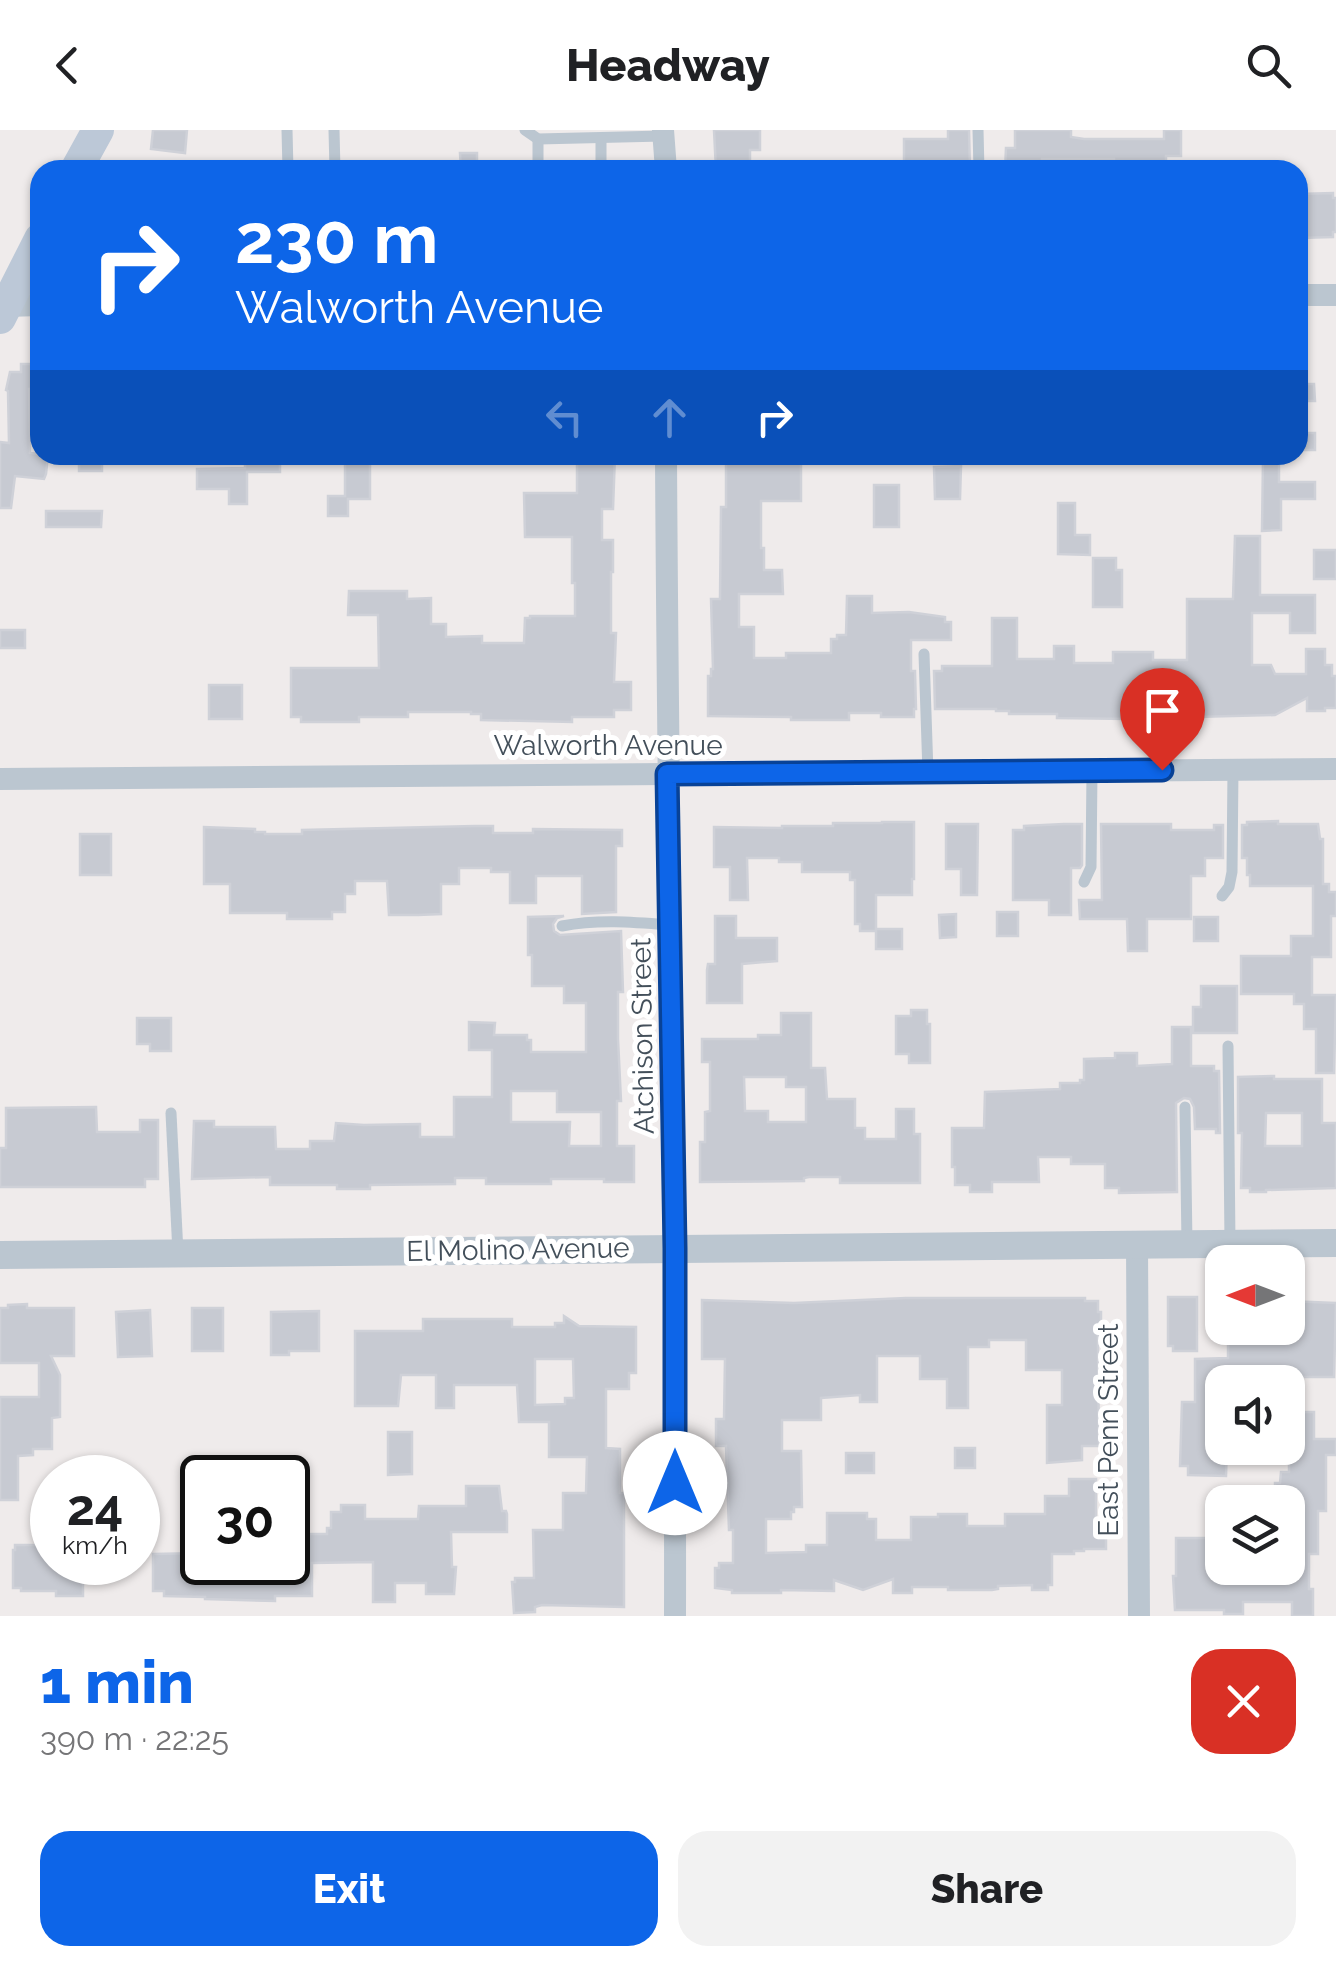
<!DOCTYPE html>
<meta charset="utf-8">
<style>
body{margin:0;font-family:Raleway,sans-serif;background:#f2f2f2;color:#202124;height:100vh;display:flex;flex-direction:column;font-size:38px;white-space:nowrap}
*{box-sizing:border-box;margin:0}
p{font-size:32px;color:#757577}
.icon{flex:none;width:55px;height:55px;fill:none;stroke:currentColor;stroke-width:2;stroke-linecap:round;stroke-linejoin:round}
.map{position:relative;height:1486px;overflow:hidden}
.details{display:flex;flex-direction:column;background:#fff;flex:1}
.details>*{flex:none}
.guide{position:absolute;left:30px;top:30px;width:1278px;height:305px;border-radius:30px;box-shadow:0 2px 8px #0004;background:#0d65e8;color:#fff;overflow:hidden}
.needle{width:65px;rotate:270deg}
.buttons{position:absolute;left:1205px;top:1115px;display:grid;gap:20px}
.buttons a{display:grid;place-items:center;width:100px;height:100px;border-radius:20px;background:#fff;box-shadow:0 2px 8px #0004;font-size:50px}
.speed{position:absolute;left:30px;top:1325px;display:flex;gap:20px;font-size:50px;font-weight:700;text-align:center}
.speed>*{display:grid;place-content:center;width:130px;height:130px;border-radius:50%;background:#fff;box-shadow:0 2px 8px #0004;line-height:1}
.speed small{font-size:25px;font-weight:400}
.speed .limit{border:5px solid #111;border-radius:15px;background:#fff;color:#111}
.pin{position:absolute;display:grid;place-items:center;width:85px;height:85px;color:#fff;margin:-102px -42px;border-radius:50% 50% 50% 0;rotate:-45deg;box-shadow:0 0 10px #0007}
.pin .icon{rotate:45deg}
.me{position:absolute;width:110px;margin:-55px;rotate:0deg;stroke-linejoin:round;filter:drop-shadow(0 0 8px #0008)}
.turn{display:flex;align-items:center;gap:35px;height:210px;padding:0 40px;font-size:45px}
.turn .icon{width:130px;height:130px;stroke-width:2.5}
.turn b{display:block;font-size:70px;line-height:85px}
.lanes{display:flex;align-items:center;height:95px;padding:0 40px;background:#0003;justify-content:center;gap:50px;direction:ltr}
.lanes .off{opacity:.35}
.round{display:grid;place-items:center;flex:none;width:105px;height:105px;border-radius:30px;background:#f2f2f2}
.headline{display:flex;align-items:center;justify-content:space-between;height:170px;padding:0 40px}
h1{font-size:60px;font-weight:800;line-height:75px;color:#0d65e8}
.action{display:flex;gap:20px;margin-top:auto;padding:20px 40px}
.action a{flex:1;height:115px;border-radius:30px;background:#0d65e8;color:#fff;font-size:40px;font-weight:800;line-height:115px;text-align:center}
.action a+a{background:#f2f2f2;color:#202124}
header{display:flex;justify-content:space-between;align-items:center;height:130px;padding:0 40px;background:#fff;font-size:45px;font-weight:800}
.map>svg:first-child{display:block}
</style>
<header><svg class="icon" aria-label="back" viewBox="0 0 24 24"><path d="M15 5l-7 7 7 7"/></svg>Headway<svg class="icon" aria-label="search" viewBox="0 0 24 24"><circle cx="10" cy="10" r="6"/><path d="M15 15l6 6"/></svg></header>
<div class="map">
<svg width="1336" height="1486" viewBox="0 0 1336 1486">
<rect width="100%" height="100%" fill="#efebeb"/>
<g fill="#c7cad2" stroke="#cfd1d8" stroke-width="2.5" fill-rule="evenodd">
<path d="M 153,0 L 187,0 L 185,23 L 151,19 Z"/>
<path d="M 714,0 L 760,0 L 760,20 L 750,20 L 750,40 L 716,40 Z"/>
<path d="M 948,0 L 969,0 L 970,40 L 947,40 L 947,34 L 904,35 L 904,9 L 948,9 Z"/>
<path d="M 1015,0 L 1071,0 L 1071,7 L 1084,9 L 1164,9 L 1164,0 L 1181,0 L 1181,26 L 1166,26 L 1166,40 L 1114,40 L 1114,29 L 1042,29 L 1042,40 L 1005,40 L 1006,18 L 1015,18 Z"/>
<path d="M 460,23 L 477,23 L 477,40 L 461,40 Z"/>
<path d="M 1333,63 L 1333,68 L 1336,68 L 1336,102 L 1333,102 L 1333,107 L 1299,108 L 1298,64 Z"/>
<path d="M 21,234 L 40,234 L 40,259 L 29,259 L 30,323 L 48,325 L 46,344 L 44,349 L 15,346 L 11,378 L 0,378 L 0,312 L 9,313 L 8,261 L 6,260 L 10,242 L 21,242 Z"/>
<path d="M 1298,254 L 1314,254 L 1315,271 L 1298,271 Z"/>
<rect x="1298" y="303" width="17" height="17"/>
<rect x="79" y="325" width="23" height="16"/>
<path d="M 245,325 L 280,325 L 280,342 L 247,342 L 247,374 L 229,374 L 229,359 L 197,359 L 197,339 L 245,338 Z"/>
<path d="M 345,325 L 370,325 L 370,369 L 348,369 L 348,386 L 328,386 L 328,366 L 345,366 Z"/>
<path d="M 577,325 L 615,325 L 613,379 L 602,379 L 602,410 L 613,410 L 613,442 L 611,442 L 611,503 L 616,503 L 614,552 L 631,552 L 631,580 L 614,580 L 614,587 L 572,587 L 572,592 L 481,590 L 481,584 L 471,584 L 471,582 L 408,582 L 408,587 L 359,587 L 359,592 L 301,592 L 301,587 L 291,587 L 291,538 L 379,538 L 378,485 L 348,485 L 349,461 L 407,461 L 407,469 L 431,468 L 431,494 L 446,494 L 446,507 L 482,506 L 482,513 L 524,513 L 525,488 L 530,488 L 530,486 L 575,486 L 575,453 L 572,453 L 572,407 L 525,407 L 524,363 L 577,363 Z"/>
<path d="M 726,325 L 801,325 L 801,371 L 761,371 L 761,418 L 764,418 L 764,440 L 782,440 L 783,464 L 739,464 L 739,497 L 754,497 L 754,528 L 786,528 L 786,523 L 831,523 L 831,509 L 837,509 L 837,505 L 846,505 L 847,466 L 872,466 L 872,483 L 909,482 L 945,487 L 945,492 L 951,492 L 951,510 L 911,510 L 911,541 L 915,541 L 916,579 L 914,579 L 914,587 L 881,587 L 881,583 L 849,583 L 849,590 L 791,590 L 791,587 L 708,586 L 708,546 L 711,546 L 711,539 L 713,539 L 711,469 L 720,469 L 721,377 L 726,377 Z"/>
<path d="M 1263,329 L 1279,329 L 1279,352 L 1315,352 L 1315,369 L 1281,369 L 1281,400 L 1262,401 Z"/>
<path d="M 961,336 L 960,369 L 935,369 L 934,337 Z"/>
<rect x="874" y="355" width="25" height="42"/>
<path d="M 1058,373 L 1075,373 L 1075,405 L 1090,405 L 1090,425 L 1058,424 Z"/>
<path d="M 46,381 L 102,381 L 101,397 L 46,397 Z"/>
<path d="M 1235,406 L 1260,406 L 1260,465 L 1315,465 L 1315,503 L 1290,503 L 1290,483 L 1252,483 L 1252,535 L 1271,535 L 1275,544 L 1306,544 L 1306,519 L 1325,519 L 1325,535 L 1332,535 L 1332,546 L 1336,546 L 1336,578 L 1325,578 L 1325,581 L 1307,581 L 1307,568 L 1275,585 L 1195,587 L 1195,585 L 1128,585 L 1128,589 L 1057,588 L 1057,584 L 1009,584 L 1009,581 L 996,581 L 996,579 L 935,579 L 934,541 L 942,541 L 942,536 L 992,536 L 992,488 L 1017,488 L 1017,529 L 1054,529 L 1054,516 L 1074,516 L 1074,533 L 1113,533 L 1113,522 L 1153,522 L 1153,530 L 1187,530 L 1187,469 L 1233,469 Z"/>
<rect x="1314" y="420" width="22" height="29"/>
<path d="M 1093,428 L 1116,428 L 1116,440 L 1122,440 L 1122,477 L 1093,477 Z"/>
<rect x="0" y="500" width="25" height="18"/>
<rect x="209" y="555" width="33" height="34"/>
<path d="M 1278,691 L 1278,694 L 1318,694 L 1320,709 L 1323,709 L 1323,754 L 1329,754 L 1329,762 L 1336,762 L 1336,786 L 1331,786 L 1331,827 L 1312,827 L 1312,865 L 1336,865 L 1334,943 L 1316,943 L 1316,899 L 1304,899 L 1304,874 L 1294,874 L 1294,864 L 1241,864 L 1241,826 L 1291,826 L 1291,806 L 1313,806 L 1313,756 L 1250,756 L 1250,745 L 1247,745 L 1247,728 L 1242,728 L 1242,695 L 1247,695 L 1247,692 Z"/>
<path d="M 882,692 L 914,692 L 914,749 L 912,749 L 912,765 L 876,765 L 876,799 L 902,799 L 902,819 L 876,819 L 876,801 L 860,801 L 860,794 L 855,794 L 855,750 L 850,750 L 850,742 L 802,742 L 802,732 L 779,732 L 779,728 L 747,728 L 748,770 L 730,770 L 730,737 L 714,737 L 714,697 L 782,698 L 782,696 L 833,696 L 833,693 L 882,693 Z"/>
<path d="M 946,694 L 978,694 L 977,765 L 961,765 L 961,739 L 946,739 Z"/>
<path d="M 1064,694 L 1082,694 L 1082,735 L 1080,738 L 1071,738 L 1071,785 L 1049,785 L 1049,770 L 1013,770 L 1013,700 L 1024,700 L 1024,696 Z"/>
<path d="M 1101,694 L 1171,694 L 1171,700 L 1214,700 L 1214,695 L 1223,695 L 1223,728 L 1205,728 L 1205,746 L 1191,746 L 1191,789 L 1147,789 L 1147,821 L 1128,821 L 1127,789 L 1080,789 L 1079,770 L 1102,770 Z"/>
<path d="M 475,696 L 493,696 L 493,703 L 533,703 L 533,699 L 622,700 L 622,716 L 616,716 L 616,782 L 582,784 L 582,746 L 536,746 L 536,773 L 510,773 L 510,742 L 491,742 L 491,738 L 459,738 L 459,754 L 441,754 L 441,784 L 418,785 L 389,785 L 387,751 L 355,751 L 355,764 L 345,764 L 345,782 L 332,782 L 332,789 L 287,789 L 287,783 L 230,783 L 230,754 L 204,754 L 204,697 L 255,699 L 255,702 L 265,702 L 265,704 L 302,704 L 302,700 Z"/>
<rect x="80" y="704" width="31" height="41"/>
<rect x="997" y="782" width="21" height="24"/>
<path d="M 956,784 L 956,807 L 940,808 L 939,785 Z"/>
<path d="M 564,786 L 557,788 L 553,794 L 554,801 L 560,805 L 621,801 L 623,862 L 618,862 L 618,909 L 621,971 L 617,971 L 617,1016 L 634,1016 L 634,1052 L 604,1052 L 604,1049 L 551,1049 L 551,1054 L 486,1054 L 486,1048 L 455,1048 L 455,1054 L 370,1055 L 370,1059 L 337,1059 L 337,1055 L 270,1055 L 270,1047 L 192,1049 L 194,991 L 214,991 L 214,997 L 275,997 L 276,1019 L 310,1019 L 310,1011 L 334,1011 L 336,993 L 364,995 L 420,994 L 420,1007 L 454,1007 L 454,967 L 492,967 L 492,920 L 469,920 L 469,892 L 495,893 L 494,905 L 527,905 L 527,910 L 531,910 L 531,922 L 586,922 L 586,873 L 564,873 L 564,856 L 532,856 L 532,825 L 528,825 L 528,787 ZM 511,961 L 557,961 L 557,982 L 601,982 L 601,1016 L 569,1016 L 570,992 L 511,992 Z"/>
<path d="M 715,786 L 736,786 L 736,808 L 777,808 L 777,831 L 742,834 L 742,873 L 707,873 L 707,840 L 708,834 L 715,834 Z"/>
<rect x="1194" y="787" width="24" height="24"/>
<path d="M 1201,856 L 1237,856 L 1237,903 L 1193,903 L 1193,877 L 1201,877 Z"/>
<path d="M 911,880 L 927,880 L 927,894 L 930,894 L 930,933 L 909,933 L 909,924 L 896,924 L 896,886 L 911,886 Z"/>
<path d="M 781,883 L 811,883 L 811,938 L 825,938 L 827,969 L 855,969 L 855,998 L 865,998 L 865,1009 L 896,1009 L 896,979 L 914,979 L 914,1004 L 920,1004 L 920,1053 L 840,1053 L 840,1047 L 809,1047 L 804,1048 L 804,1051 L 700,1052 L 700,1012 L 705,1012 L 705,982 L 710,981 L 710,932 L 702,932 L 702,909 L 758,909 L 758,905 L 781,905 ZM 744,947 L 786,947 L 786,957 L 806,957 L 806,992 L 768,992 L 768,981 L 745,981 Z"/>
<path d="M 137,888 L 171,888 L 171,921 L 150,921 L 150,914 L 137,914 Z"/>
<path d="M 1172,897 L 1191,897 L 1191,936 L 1214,936 L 1214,941 L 1219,941 L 1220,1003 L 1216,1003 L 1216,999 L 1195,999 L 1194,977 L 1190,969 L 1184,968 L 1176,973 L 1177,1062 L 1119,1063 L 1119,1058 L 1105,1058 L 1105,1034 L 1071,1034 L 1071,1027 L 1038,1027 L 1039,1052 L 992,1052 L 992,1062 L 970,1062 L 970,1055 L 955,1055 L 955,1037 L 952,1037 L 952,998 L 984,998 L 985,962 L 1060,959 L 1060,953 L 1080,953 L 1080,950 L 1084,950 L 1084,929 L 1115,928 L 1115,923 L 1137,923 L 1137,936 L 1172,934 Z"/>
<path d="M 1274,946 L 1274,949 L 1322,949 L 1322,993 L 1336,993 L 1336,1058 L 1266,1060 L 1266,1062 L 1250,1062 L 1250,1058 L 1241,1058 L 1242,1003 L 1238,1003 L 1238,947 ZM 1266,983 L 1302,983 L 1302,1016 L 1265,1016 Z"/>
<path d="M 96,977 L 97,1002 L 140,1002 L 140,990 L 158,990 L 158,1049 L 145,1049 L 145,1057 L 0,1057 L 0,1018 L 6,1018 L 6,978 Z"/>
<path d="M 1168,1167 L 1197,1167 L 1197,1221 L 1173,1221 L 1173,1216 L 1168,1216 Z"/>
<path d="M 906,1168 L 1085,1168 L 1085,1171 L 1098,1171 L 1098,1182 L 1101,1182 L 1101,1201 L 1098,1201 L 1098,1216 L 1099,1316 L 1082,1316 L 1082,1330 L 1047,1333 L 1047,1275 L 1062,1275 L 1062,1240 L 1026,1240 L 1026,1210 L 989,1210 L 989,1217 L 968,1217 L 968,1278 L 947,1278 L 947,1249 L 920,1249 L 920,1226 L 877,1226 L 877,1272 L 860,1272 L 860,1265 L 821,1268 L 821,1290 L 782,1290 L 782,1321 L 801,1321 L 802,1377 L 794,1377 L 794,1382 L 791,1382 L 791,1389 L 766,1389 L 766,1423 L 806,1422 L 806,1415 L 827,1415 L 827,1383 L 867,1383 L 867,1389 L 876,1389 L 876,1410 L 911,1410 L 911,1387 L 938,1387 L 938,1384 L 967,1384 L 967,1396 L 1005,1396 L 1005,1384 L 1045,1384 L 1045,1366 L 1069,1366 L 1069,1349 L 1096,1349 L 1096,1398 L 1106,1398 L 1106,1419 L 1084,1419 L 1084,1421 L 1074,1421 L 1074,1424 L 1052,1424 L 1052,1455 L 1048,1455 L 1048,1460 L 1032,1460 L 1032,1455 L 998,1456 L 998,1459 L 992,1460 L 948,1460 L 948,1457 L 912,1457 L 912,1463 L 893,1463 L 893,1449 L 863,1460 L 834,1450 L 834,1461 L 781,1460 L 781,1463 L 732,1463 L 732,1460 L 715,1458 L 715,1438 L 719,1438 L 719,1433 L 733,1433 L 733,1400 L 729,1400 L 726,1316 L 716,1316 L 716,1289 L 724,1289 L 725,1229 L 702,1229 L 702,1170 L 794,1173 Z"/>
<path d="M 1288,1171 L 1336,1173 L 1334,1247 L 1288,1247 L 1288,1252 L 1222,1252 L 1222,1318 L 1227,1318 L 1226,1346 L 1188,1345 L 1188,1336 L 1180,1336 L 1182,1272 L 1195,1272 L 1195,1229 L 1228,1228 L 1228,1198 L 1288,1198 Z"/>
<path d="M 27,1174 L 27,1178 L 74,1178 L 74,1226 L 51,1226 L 60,1245 L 60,1287 L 52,1288 L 52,1319 L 33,1319 L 33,1325 L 18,1326 L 18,1370 L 0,1370 L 0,1267 L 39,1267 L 39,1233 L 0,1233 L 0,1178 L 8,1178 L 8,1175 Z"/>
<rect x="192" y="1178" width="31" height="43"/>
<path d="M 150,1180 L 152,1226 L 118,1227 L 116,1182 Z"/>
<path d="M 319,1181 L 319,1221 L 289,1221 L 289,1225 L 271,1225 L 271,1182 Z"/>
<path d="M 564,1186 L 579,1196 L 636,1197 L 636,1243 L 629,1243 L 629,1259 L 606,1259 L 606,1318 L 620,1319 L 620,1363 L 624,1363 L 624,1477 L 542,1475 L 535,1477 L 535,1482 L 514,1483 L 512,1452 L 515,1452 L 515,1448 L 534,1448 L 533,1400 L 563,1400 L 563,1363 L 586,1363 L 587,1327 L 549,1327 L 549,1292 L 519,1292 L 517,1255 L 454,1255 L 454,1278 L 436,1278 L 436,1245 L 401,1245 L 398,1276 L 355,1276 L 355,1201 L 423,1201 L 423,1189 L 512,1189 L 512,1197 L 555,1197 L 555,1193 L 564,1193 ZM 535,1229 L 573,1229 L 574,1268 L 565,1268 L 565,1274 L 535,1275 Z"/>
<path d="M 1293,1282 L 1314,1282 L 1314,1309 L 1336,1309 L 1336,1325 L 1326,1325 L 1326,1381 L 1318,1381 L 1318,1424 L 1309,1424 L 1309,1459 L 1313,1459 L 1313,1486 L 1292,1486 L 1292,1472 L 1243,1472 L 1243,1484 L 1224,1484 L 1224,1480 L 1175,1480 L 1173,1446 L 1176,1446 L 1176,1408 L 1207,1408 L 1207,1410 L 1216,1410 L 1217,1420 L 1222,1420 L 1222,1438 L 1236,1438 L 1236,1448 L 1288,1448 L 1288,1372 L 1275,1372 L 1275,1353 L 1280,1353 L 1281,1342 L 1289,1342 L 1289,1306 L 1293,1306 Z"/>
<path d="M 388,1302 L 412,1302 L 412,1344 L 388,1345 Z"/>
<rect x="955" y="1318" width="20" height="20"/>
<rect x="846" y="1323" width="28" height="20"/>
<path d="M 466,1356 L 499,1356 L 502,1381 L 506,1381 L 507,1384 L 507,1402 L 451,1402 L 452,1437 L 456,1437 L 454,1464 L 426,1464 L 426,1453 L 395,1453 L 395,1472 L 373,1472 L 373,1432 L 312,1433 L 312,1466 L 275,1466 L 275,1471 L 205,1469 L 205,1467 L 164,1466 L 164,1461 L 153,1461 L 153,1424 L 202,1423 L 202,1432 L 286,1433 L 288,1421 L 306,1421 L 306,1407 L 309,1407 L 309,1404 L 327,1404 L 327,1398 L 331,1398 L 331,1382 L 341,1382 L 341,1375 L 365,1375 L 365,1389 L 418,1389 L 419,1376 L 466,1376 Z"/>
<path d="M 15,1415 L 52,1415 L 52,1433 L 63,1433 L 63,1437 L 83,1437 L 83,1466 L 56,1466 L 56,1461 L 21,1461 L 21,1458 L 13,1458 L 13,1420 L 15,1420 Z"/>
</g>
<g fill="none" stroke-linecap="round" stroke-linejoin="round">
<g stroke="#bbc6d0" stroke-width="11">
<path d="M 287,0 L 288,40"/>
<path d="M 334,0 L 335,40"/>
<path d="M 525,0 L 538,9 L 663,6"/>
<path d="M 978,0 L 979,40"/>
<path d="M 601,8 L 601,40"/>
<path d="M 538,9 L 538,40"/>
<path d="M 924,524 L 928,643"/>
<path d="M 1084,752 L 1091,737 L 1092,641"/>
<path d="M 1222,766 L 1229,757 L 1232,742 L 1233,639"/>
<path d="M 562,796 C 598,789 633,792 670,795"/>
<path d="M 1228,916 L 1230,1113"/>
<path d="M 1185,977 L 1187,1114"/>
<path d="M 171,983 L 178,1123"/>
</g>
<g stroke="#bbc6d0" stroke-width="22">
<path d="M 663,0 L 666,40"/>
<path d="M 1298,165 L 1336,165"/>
<path d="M 6,176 L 40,175"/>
<path d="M 666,325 C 668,712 676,1099 675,1486"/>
<path d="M 0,649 L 1336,639"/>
<path d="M 1137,1114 L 1139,1486"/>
</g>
<path stroke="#bbc6d0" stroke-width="28" d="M 0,1125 L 1336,1113"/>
<g stroke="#bcc8d7" stroke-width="32">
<path d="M 76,40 L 98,0"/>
<path d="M 0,188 L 40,109"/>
</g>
</g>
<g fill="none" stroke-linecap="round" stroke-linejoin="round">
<g stroke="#084297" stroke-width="25">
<path id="route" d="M 675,1353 L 675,1118 L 667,644 L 1162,640"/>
</g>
<use href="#route" stroke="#0d65e8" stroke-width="18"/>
</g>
<g text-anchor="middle" stroke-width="10" stroke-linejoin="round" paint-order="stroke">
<g font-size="28" fill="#434f5a" stroke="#fff">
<text x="608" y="625">Walworth Avenue</text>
<text transform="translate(642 906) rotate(-91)" y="10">Atchison Street</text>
<text transform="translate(518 1119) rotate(-1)" y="10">El Molino Avenue</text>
<text transform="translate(1108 1300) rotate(-90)" y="10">East Penn Street</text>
</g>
</g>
</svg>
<div class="buttons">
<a><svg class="needle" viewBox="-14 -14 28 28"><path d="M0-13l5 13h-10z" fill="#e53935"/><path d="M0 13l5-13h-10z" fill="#757577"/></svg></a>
<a><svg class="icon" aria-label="sound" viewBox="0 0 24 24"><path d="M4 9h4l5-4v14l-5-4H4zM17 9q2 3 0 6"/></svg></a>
<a><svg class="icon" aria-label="layers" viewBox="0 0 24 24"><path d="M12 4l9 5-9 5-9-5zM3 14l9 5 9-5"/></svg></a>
</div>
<div class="speed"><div>24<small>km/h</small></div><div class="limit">30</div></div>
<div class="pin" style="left:1162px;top:640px;background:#d93025"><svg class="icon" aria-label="arrive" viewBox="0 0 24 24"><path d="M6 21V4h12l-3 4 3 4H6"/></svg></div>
<svg class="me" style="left:675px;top:1353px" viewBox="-20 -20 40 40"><circle r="19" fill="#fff"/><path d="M0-13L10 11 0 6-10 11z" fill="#0d65e8"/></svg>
<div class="guide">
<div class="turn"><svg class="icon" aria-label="right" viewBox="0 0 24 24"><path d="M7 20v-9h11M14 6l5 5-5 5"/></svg><div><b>230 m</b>Walworth Avenue</div></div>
<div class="lanes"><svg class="icon off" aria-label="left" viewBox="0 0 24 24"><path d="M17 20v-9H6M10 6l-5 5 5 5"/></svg><svg class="icon off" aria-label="ahead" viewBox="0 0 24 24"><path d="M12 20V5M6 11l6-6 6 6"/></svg><svg class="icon" aria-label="right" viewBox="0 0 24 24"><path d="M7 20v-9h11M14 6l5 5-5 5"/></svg></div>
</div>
</div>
<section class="details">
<div class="headline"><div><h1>1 min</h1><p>390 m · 22:25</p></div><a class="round" style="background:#d93025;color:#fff"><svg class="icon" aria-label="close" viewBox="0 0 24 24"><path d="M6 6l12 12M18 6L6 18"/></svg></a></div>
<div class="action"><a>Exit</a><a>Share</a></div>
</section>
